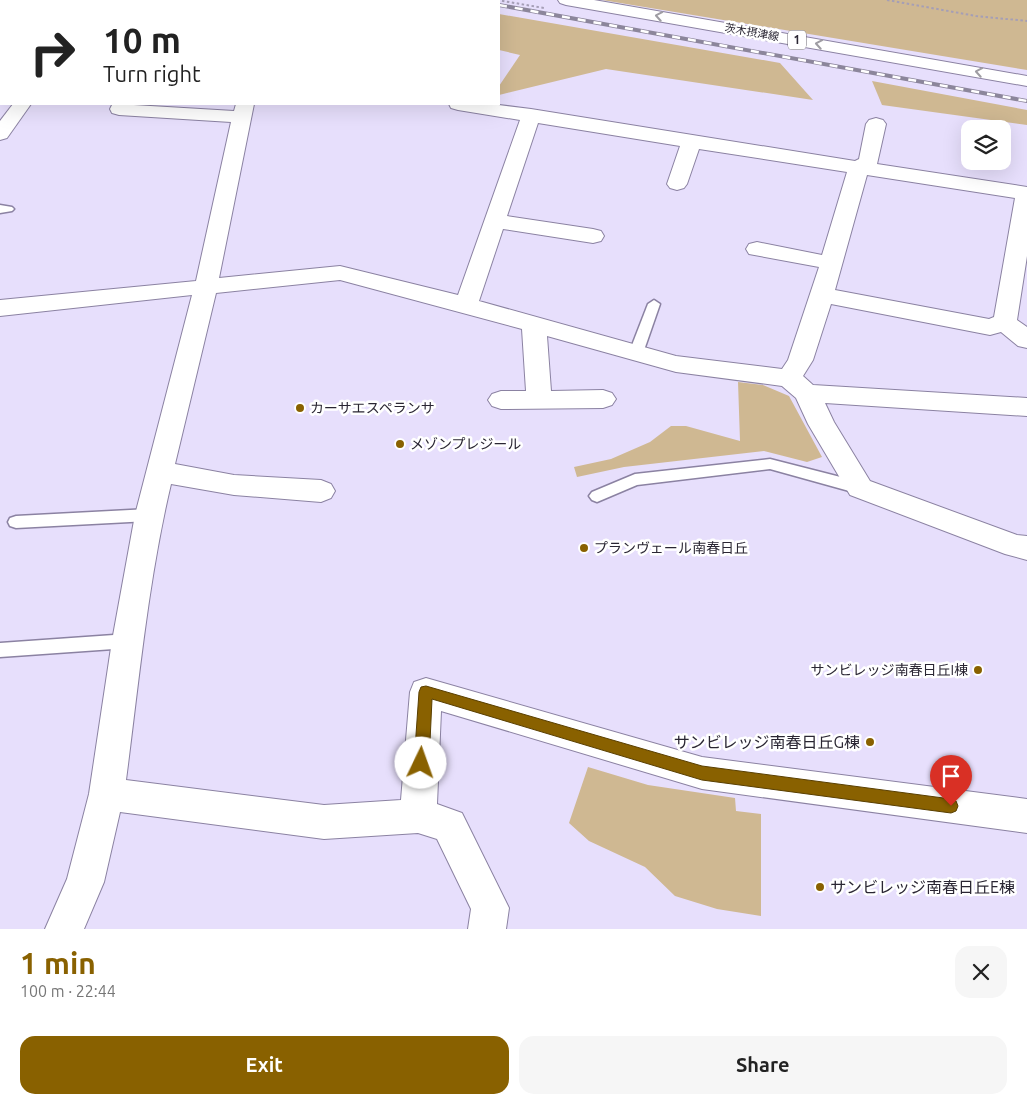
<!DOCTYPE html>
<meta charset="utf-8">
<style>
body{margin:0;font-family:Ubuntu,"Noto Sans JP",sans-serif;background:#f6f6f6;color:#222;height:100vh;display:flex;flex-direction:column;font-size:19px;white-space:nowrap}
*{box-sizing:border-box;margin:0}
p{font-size:16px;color:#767676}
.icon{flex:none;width:28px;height:28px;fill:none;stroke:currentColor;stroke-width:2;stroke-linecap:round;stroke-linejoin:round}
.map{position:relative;height:929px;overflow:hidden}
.panel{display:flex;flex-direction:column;background:#fff;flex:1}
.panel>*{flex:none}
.banner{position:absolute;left:0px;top:0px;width:500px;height:105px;box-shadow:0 5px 20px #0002;background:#fff;color:#222;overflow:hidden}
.buttons{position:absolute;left:961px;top:120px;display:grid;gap:10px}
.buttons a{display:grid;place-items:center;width:50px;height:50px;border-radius:10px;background:#fff;box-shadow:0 5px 20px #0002;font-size:25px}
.pin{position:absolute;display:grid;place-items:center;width:42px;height:42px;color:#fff;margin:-51px -21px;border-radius:50% 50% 50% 0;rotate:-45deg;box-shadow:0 0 5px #0007}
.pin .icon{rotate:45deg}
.me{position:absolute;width:55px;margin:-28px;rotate:3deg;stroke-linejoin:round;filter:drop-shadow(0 0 4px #0008)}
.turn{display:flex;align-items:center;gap:18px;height:105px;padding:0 20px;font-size:22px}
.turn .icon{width:65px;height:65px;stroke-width:2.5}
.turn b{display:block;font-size:35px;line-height:42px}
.round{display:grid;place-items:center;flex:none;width:52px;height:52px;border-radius:15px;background:#f6f6f6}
.summary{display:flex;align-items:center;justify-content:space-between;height:85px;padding:0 20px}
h1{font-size:30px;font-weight:700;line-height:38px;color:#896100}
.primary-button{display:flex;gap:10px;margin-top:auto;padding:10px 20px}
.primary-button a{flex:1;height:58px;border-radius:15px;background:#896100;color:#fff;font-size:20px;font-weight:700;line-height:58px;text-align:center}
.primary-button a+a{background:#f6f6f6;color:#222}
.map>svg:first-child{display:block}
</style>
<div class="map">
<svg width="1027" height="929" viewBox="0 0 1027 929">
<rect width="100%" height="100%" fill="#e7dffc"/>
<g fill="#cfb892">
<path d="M 602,0 L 1027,0 L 1027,70 Z"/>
<path d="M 499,14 L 780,63 L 813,100 L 606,69 L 499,95 L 499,86 L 520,55 L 499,50 Z"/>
<path d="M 872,81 L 1027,110 L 1027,125 L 882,105 Z"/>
<path d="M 738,382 L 763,385 L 789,396 L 822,457 L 807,462 L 764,451 L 624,467 L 577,477 L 574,467 L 611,459 L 650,442 L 671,426 L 686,426 L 740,441 Z"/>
<path d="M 588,767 L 648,785 L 735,798 L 736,811 L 761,814 L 761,916 L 717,909 L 675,896 L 645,867 L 589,841 L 569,823 Z"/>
</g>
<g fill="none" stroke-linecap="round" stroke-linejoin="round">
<g stroke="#8b82a2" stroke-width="3">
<g id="service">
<path d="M 0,205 L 12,207 L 14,209 L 12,211 L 0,213 Z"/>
<path d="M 654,300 L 660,304 L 643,353 L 641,356 L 631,356 L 629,353 L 648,304 Z"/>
<path d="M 770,459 L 860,482 L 865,484 L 868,488 L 865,492 L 860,494 L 770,469 L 637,485 L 597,502 L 592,500 L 589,496 L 592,492 L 635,474 Z"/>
<path d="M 149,509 L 155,511 L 157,515 L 155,519 L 149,521 L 16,528 L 10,526 L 8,522 L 10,518 L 16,516 Z"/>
<path d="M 128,634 L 134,636 L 137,641 L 134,646 L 128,648 L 0,657 L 0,643 Z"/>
</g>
</g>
<g stroke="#8b82a2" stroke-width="2">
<path id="minor" d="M 117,104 L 234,111 L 236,104 L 254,104 L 219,278 L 340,266 L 458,295 L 520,120 L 458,110 L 451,108 L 449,104 L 491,104 L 531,109 L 855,161 L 859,159 L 866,124 L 869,120 L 876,118 L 883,120 L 886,124 L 877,164 L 1027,187 L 1027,256 L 1017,320 L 1027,327 L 1027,348 L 1018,346 L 1001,332 L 990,335 L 831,304 L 813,360 L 803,376 L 813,385 L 1027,398 L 1027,416 L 825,403 L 834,422 L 870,481 L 1017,535 L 1027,536 L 1027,560 L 1005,554 L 850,495 L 808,424 L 796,398 L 782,386 L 676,372 L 547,336 L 551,391 L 603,390 L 612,393 L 616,399 L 612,405 L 603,408 L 501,409 L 492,406 L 488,400 L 492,394 L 501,391 L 526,391 L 522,329 L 340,280 L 216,293 L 175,464 L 234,475 L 321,480 L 331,484 L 335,491 L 331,498 L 321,502 L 234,495 L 171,484 C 148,581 139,681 126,780 L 324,805 L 401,800 L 410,692 L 414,682 L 426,678 L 702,757 L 1027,799 L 1027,833 L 702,789 L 441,711 L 437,804 L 462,813 L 509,908 L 506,929 L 468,929 L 471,909 L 437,839 L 418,833 L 324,839 L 120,812 L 104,882 L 84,929 L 45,929 L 67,879 L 89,794 L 112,641 L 135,515 L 192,295 L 0,316 L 0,300 L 196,281 L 231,122 L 119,115 L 112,113 L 110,109 L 112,105 ZM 538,123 L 680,146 L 667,184 L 670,188 L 677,190 L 684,188 L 687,184 L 699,149 L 847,172 L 822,255 L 757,242 L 749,244 L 746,249 L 749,254 L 819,267 L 788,360 L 782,369 L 676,356 L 479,301 L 503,229 L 593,243 L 601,241 L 604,236 L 601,231 L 593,229 L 507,216 ZM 867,175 L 1015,198 L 994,317 L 989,319 L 835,290 Z"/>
</g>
<g stroke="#8b82a2" stroke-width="2">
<g id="tertiary">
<rect x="0" y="43" width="1" height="10"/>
<path d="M 13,104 L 31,104 L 7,138 L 0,140 L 0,121 Z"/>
</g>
</g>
<g stroke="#8b82a2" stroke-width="2">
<path id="primary" d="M 558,0 L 594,0 L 1027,76 L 1027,86 L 566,5 L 560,3 Z"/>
</g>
<g stroke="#a59eb6" stroke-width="2" stroke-dasharray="2.5 2.5" stroke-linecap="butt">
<path d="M 497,0 L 544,8"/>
<path d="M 887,0 L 976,16 L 1027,21"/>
</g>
<use href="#service" fill="#fff" fill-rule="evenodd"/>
<use href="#minor" fill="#fff" fill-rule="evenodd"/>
<use href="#tertiary" fill="#fff" fill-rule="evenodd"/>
<use href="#primary" fill="#fff" fill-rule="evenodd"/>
<g stroke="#8c869b" stroke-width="4">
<g id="rail">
<path d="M 470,0 L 477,1"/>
<path d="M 499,5 L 1027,101"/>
</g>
</g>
<use href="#rail" stroke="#fff" stroke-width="2.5" stroke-dasharray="8" stroke-linecap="butt"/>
</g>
<defs><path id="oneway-chevron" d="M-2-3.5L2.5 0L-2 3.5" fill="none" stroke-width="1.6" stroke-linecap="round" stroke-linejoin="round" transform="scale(1.25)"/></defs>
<g stroke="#9f9da3">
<use href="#oneway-chevron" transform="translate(659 16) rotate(-170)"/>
<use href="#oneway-chevron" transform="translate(819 44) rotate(-170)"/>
<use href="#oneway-chevron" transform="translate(979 72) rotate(-170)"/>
</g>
<path fill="#896100" stroke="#593f00" d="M 426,686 L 702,766 L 951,799 L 956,801 L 958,806 L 956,811 L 951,813 L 702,780 L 432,699 L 429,763 L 426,768 L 421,769 L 416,768 L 414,763 L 419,692 L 421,687 Z"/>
<g fill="#896100" stroke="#fff" stroke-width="2">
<circle cx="300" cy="408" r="5"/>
<circle cx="400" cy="444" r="5"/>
<circle cx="584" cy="548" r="5"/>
<circle cx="978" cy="670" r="5"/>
<circle cx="870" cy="742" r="5"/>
<circle cx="820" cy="887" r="5"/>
</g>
<g text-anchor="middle" stroke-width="5" stroke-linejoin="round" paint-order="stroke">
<g font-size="11" fill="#2a2633" stroke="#fff">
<text transform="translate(752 32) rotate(10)" y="4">茨木摂津線</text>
</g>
<rect fill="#fff" stroke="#6a6770" stroke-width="1" x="788" y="30.5" width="18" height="19" rx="4"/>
<g font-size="12" font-weight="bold" fill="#2a2633">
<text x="797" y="44">1</text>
</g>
<g font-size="14" fill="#2a2633" stroke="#fff" text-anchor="start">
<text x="310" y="413">カーサエスペランサ</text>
<text x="410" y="449">メゾンプレジール</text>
<text x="594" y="553">プランヴェール南春日丘</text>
<text x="968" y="675" text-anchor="end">サンビレッジ南春日丘I棟</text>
</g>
<g font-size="16" fill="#2a2633" stroke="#fff" text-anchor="end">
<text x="860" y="748">サンビレッジ南春日丘G棟</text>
<text x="830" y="893" text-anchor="start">サンビレッジ南春日丘E棟</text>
</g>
</g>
</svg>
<div class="buttons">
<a><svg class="icon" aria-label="layers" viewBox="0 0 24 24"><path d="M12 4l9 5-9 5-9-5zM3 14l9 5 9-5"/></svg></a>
</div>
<div class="pin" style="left:951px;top:806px;background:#d93025"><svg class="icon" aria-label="arrive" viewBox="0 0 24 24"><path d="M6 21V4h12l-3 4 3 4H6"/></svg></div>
<svg class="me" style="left:421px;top:763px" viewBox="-20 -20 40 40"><circle r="19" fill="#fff"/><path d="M0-13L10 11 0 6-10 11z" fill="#896100"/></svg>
<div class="banner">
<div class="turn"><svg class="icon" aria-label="right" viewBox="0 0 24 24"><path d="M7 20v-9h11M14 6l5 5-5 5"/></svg><div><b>10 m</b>Turn right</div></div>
</div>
</div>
<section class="panel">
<div class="summary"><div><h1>1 min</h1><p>100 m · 22:44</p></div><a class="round"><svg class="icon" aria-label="close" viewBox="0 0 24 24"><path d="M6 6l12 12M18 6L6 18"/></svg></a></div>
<div class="primary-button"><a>Exit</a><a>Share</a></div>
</section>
